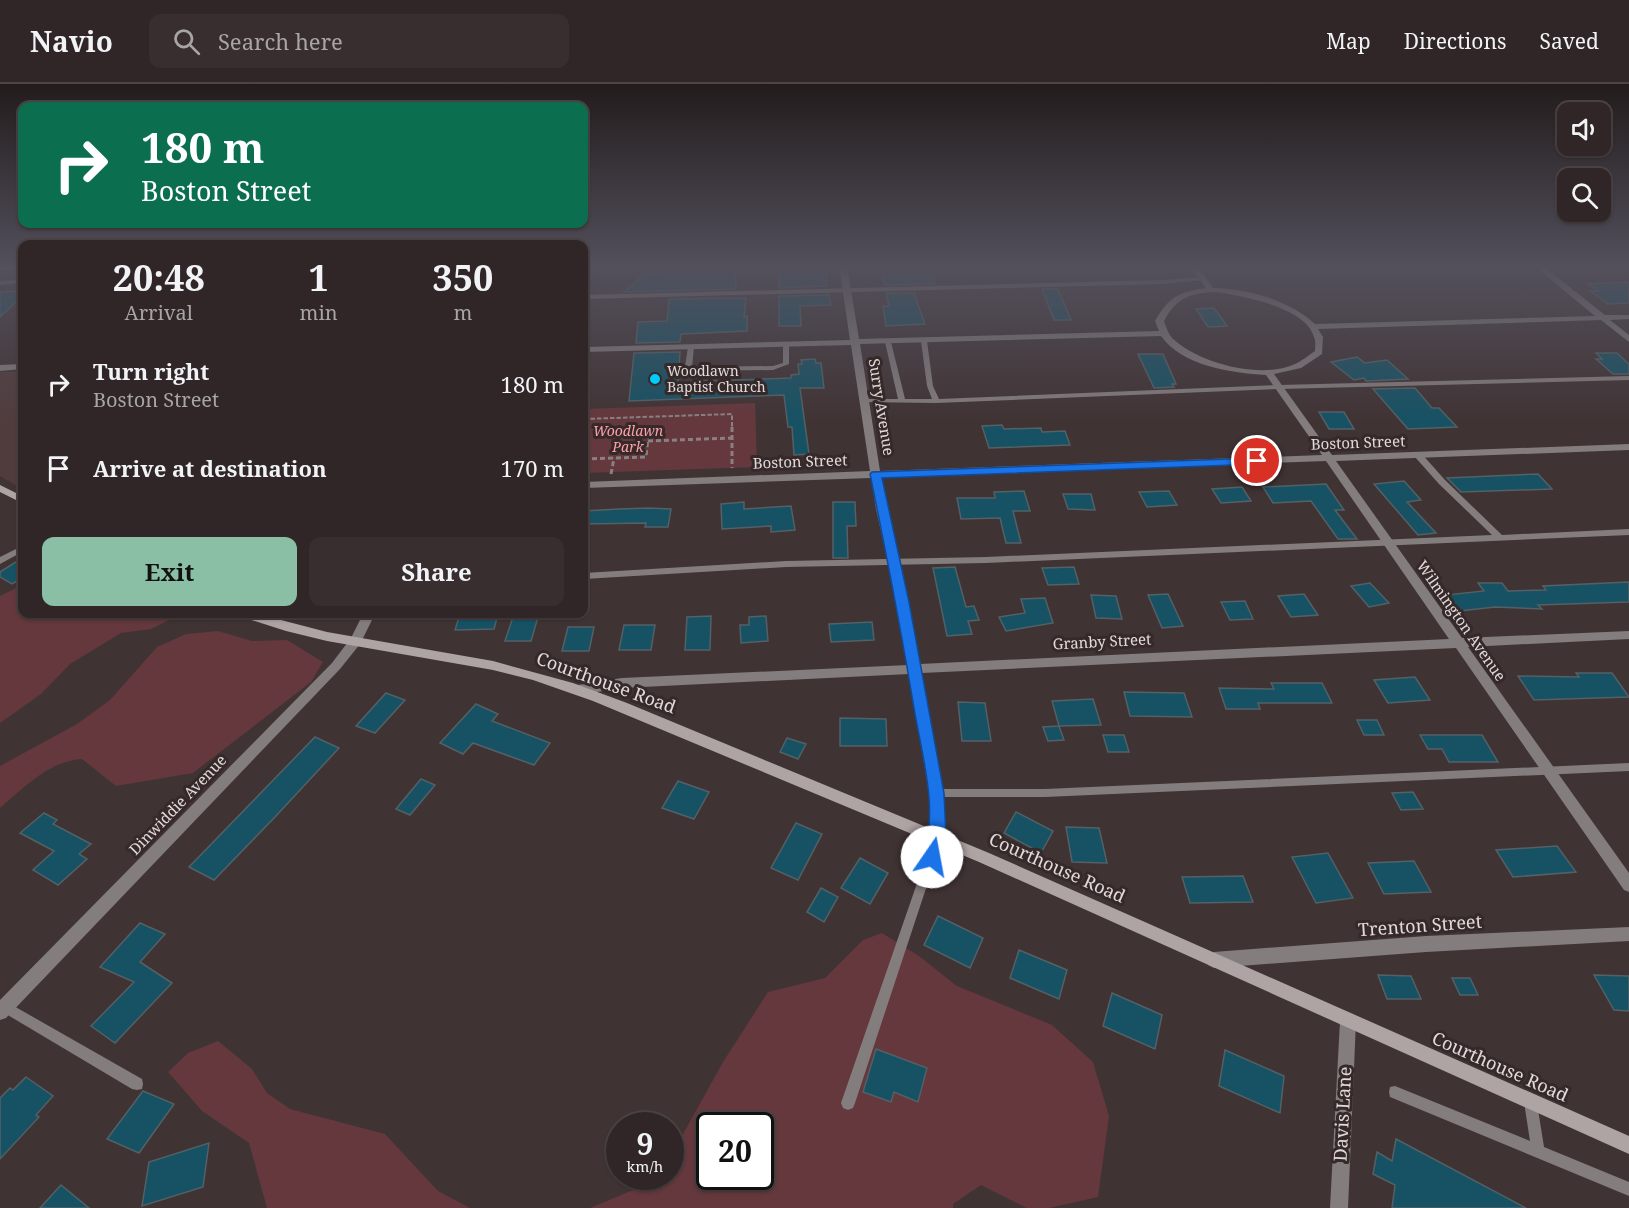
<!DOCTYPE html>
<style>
body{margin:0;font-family:"Noto Serif",serif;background:#382e2f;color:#f1f3f6;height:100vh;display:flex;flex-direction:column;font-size:22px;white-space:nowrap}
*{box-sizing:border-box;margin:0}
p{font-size:20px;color:#a8a5a7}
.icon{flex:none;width:33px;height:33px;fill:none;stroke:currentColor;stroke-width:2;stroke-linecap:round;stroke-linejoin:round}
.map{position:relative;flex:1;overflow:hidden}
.details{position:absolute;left:18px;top:156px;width:570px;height:378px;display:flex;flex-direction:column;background:#302627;border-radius:12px;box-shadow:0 2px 4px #0004,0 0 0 2px #4b4344}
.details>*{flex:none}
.guide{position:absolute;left:18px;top:18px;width:570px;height:126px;border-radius:12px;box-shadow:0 2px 4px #0004,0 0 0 2px #4b4344;background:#0b6e4f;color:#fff;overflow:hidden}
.buttons{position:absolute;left:1557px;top:18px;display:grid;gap:12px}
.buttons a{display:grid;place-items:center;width:54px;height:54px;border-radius:12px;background:#302627;box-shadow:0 2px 4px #0004,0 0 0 2px #4b4344;font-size:30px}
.speed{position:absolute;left:606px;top:1028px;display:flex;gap:12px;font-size:30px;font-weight:700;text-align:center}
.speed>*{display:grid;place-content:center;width:78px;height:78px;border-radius:50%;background:#302627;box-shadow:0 2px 4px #0004,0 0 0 2px #4b4344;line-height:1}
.speed small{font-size:15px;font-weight:400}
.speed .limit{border:3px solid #111;border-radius:9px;background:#fff;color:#111}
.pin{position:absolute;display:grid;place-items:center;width:51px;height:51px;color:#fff;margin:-26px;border:3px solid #fff;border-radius:50%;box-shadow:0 2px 6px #0007}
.me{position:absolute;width:66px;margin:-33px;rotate:12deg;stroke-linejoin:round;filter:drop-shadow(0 0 4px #0008)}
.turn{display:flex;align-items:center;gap:21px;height:126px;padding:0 24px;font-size:27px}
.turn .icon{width:78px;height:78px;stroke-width:2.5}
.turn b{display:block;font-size:42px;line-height:51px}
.eta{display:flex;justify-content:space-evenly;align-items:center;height:102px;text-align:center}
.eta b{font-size:36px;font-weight:700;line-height:42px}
.button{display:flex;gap:12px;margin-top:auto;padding:12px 24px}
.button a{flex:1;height:69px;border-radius:12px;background:#8abfa5;color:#111;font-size:24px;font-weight:700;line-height:69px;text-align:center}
.button a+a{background:#382e2f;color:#f1f3f6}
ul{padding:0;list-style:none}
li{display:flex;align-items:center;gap:18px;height:84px;padding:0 24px}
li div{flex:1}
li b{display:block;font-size:22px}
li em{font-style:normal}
header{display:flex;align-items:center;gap:36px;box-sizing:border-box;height:84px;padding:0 30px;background:#302627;border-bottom:2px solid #4b4344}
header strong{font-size:28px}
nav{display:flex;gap:33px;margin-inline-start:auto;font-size:21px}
.search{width:420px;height:54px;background:#382e2f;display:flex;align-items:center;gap:15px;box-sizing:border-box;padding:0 21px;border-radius:12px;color:#a8a5a7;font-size:22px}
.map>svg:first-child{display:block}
</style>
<header>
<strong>Navio</strong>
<div class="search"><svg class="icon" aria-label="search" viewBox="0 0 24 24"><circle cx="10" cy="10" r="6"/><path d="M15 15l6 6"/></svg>Search here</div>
<nav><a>Map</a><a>Directions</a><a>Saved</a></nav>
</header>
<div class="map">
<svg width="1629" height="1124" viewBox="0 0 1629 1124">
<rect width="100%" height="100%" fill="#403334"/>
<path fill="#503c3d" d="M 0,288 L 22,288 L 22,405 L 0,392 Z"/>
<g fill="#64383c" fill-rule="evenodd">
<path d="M 755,319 L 757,383 L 584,389 L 584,325 Z"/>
<path d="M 22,501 L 22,530 L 163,530 L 169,536 L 151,545 L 121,549 L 70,580 L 41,610 L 0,639 L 0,512 Z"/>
<path d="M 218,547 L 252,557 L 287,556 L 323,578 L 311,598 L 193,689 L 116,702 L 82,675 C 49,677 25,703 0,724 L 0,682 L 77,640 L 110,616 L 157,563 L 186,550 Z"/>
<path d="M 882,849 L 919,872 L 957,902 L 1052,941 L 1093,978 L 1109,1032 L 1098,1113 L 1049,1124 L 1027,1124 L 981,1101 L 953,1120 L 953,1124 L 590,1124 L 645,1101 L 652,1092 L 670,1092 L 671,1068 L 682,1052 L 723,978 L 768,908 L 825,894 L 863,856 ZM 710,1041 L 760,1041 L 760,1092 L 710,1092 Z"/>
<path d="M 218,957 L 252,985 L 267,1009 L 290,1025 L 385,1050 L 438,1107 L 470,1124 L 267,1124 L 249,1059 L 202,1027 L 168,988 L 188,969 Z"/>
</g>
<g fill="#165264" stroke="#536065" stroke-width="1.5">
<path d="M 677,181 L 735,181 L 736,205 L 624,208 L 646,189 L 677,188 Z"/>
<path d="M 779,181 L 826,181 L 827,202 L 779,204 Z"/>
<path d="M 880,181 L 933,181 L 935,200 L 885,201 Z"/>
<path d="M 1629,198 L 1629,219 L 1608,220 L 1590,207 L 1598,207 L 1588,200 Z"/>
<path d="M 1042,205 L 1058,205 L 1071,236 L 1054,236 Z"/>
<path d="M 22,207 L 22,212 L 0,233 L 0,208 Z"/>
<path d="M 886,209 L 914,209 L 925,240 L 886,242 L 883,222 L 889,222 Z"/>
<path d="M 829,211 L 831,221 L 800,222 L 801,242 L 779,242 L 779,212 Z"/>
<path d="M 746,214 L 744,233 L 747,232 L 747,247 L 681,250 L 680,258 L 636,259 L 638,238 L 667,237 L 669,215 Z"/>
<path d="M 1214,224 L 1217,228 L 1227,242 L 1208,243 L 1196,225 Z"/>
<path d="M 680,268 L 678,298 L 791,294 L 791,291 L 799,290 L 798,280 L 802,280 L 801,276 L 815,275 L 816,279 L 821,279 L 824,304 L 800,304 L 809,370 L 794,371 L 792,343 L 788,343 L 784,311 L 629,317 L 634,269 Z"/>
<path d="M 1596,269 L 1617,269 L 1629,280 L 1629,290 L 1613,290 L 1596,275 L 1602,275 Z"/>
<path d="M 1138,270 L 1163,270 L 1176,300 L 1172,300 L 1174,303 L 1154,304 Z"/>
<path d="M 1357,273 L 1365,279 L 1387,276 L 1408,295 L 1366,297 L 1364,294 L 1354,296 L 1331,278 Z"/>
<path d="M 1415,304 L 1432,324 L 1439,324 L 1457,343 L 1408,345 L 1373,305 Z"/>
<path d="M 1319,328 L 1344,328 L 1354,345 L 1329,345 Z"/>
<path d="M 1002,341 L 1004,345 L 1041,344 L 1042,348 L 1065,347 L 1070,361 L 989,364 L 982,342 Z"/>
<path d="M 1538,390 L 1552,405 L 1461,408 L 1447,394 Z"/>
<path d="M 1404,397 L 1421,416 L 1407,418 L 1436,449 L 1418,451 L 1374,400 Z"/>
<path d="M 1326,400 L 1344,426 L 1335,426 L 1357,455 L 1338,455 L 1311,417 L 1273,419 L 1263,403 Z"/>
<path d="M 1242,403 L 1251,417 L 1221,419 L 1212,405 Z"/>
<path d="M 1024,407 L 1030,427 L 1013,427 L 1021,459 L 1006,459 L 1000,434 L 961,435 L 957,414 L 995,414 L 994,408 Z"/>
<path d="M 1169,407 L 1177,421 L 1147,423 L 1139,408 Z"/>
<path d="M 1063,410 L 1091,410 L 1095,426 L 1068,425 Z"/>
<path d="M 744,418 L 744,425 L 791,422 L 795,446 L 771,448 L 771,442 L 722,445 L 721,420 Z"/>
<path d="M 833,418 L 855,418 L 856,442 L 847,442 L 848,474 L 833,474 Z"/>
<path d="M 619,425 L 649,424 L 671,425 L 668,443 L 645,443 L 646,439 L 584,440 L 584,427 Z"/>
<path d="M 22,474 L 22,494 L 12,500 L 0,493 L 0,488 Z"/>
<path d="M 955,483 L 966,523 L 974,522 L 979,536 L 968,537 L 972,550 L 947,552 L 933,484 Z"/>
<path d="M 1074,483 L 1079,500 L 1048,501 L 1042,484 Z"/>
<path d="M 1629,498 L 1629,518 L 1538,521 L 1542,525 L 1495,523 L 1460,527 L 1446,511 L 1484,507 L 1478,499 L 1502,499 L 1508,507 L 1546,506 L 1543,502 Z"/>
<path d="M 1370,499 L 1389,519 L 1369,523 L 1351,502 Z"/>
<path d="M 1168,510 L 1183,542 L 1162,544 L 1148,511 Z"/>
<path d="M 1304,510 L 1318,531 L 1291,533 L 1278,512 Z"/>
<path d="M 1091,511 L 1116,512 L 1122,535 L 1096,534 Z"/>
<path d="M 1045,514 L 1053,539 L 1006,547 L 999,533 L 1025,529 L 1021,515 Z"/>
<path d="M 1245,517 L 1253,535 L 1230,536 L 1221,518 Z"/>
<path d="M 460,530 L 498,530 L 494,545 L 455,546 Z"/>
<path d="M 711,532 L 710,566 L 685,566 L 687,533 Z"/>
<path d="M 766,532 L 768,557 L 741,559 L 740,541 L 749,541 L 749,533 Z"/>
<path d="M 513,533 L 538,533 L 531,557 L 505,557 Z"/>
<path d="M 872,538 L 874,556 L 831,558 L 829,540 Z"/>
<path d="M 624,541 L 655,541 L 651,566 L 619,566 Z"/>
<path d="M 568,543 L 594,543 L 589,567 L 562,567 Z"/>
<path d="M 1576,589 L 1612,589 L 1629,613 L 1534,616 L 1518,592 L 1579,593 Z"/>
<path d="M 1415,593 L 1430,616 L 1388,619 L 1374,596 Z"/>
<path d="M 1271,599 L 1322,599 L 1332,619 L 1258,619 L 1260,625 L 1226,625 L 1219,604 L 1274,605 Z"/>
<path d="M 1124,608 L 1184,609 L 1192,633 L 1130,632 Z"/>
<path d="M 386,609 L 405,616 L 375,649 L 356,642 Z"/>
<path d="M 1093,615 L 1101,641 L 1059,642 L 1064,656 L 1048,657 L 1043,643 L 1059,642 L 1052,617 Z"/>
<path d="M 958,618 L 985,619 L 991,657 L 962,657 Z"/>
<path d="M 476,620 L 498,630 L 492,637 L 550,659 L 534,681 L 473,659 L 463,670 L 440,659 Z"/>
<path d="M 840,634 L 886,635 L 887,662 L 840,662 Z"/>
<path d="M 1357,636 L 1377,636 L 1384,651 L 1364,651 Z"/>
<path d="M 1103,651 L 1124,651 L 1129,668 L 1108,668 Z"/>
<path d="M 1420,651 L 1482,651 L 1498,678 L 1449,678 L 1442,665 L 1428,665 Z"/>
<path d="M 315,653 L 339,664 L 275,733 L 214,796 L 189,783 Z"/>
<path d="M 787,654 L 806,660 L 798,675 L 780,668 Z"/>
<path d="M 421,695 L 435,701 L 410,731 L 396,725 Z"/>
<path d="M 678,697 L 709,708 L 694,735 L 662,724 Z"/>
<path d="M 1413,708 L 1423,725 L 1401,726 L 1392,709 Z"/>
<path d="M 1016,728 L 1053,747 L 1041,769 L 1004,749 Z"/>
<path d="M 44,729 L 57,736 L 53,740 L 91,760 L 79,770 L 87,775 L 58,801 L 33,786 L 54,767 L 20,749 Z"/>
<path d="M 796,739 L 822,750 L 798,796 L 771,784 Z"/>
<path d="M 1066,743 L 1099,744 L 1107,779 L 1072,778 Z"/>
<path d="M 1557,762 L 1576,788 L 1513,793 L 1496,766 Z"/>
<path d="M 1328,769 L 1353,814 L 1316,819 L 1292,773 Z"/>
<path d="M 860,774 L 888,789 L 870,820 L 841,804 Z"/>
<path d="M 1414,777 L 1431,808 L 1384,810 L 1368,779 Z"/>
<path d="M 1243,792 L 1253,818 L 1190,819 L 1182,793 Z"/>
<path d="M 821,804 L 838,813 L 824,838 L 807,828 Z"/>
<path d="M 938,832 L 983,854 L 970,884 L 924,861 Z"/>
<path d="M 140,839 L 165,850 L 140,878 L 172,899 L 115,959 L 91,942 L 134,898 L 100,883 Z"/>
<path d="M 1019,866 L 1067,886 L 1059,915 L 1010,894 Z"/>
<path d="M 1378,891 L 1411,892 L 1421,915 L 1387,915 Z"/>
<path d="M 1594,891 L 1629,892 L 1629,927 L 1614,926 Z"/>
<path d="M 1452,894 L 1470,894 L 1478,911 L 1460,911 Z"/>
<path d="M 1112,909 L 1162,931 L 1155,965 L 1103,942 Z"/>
<path d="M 876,965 L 927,984 L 918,1018 L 894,1008 L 891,1018 L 863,1008 Z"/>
<path d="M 1225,966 L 1284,992 L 1280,1029 L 1219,1002 Z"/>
<path d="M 26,993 L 53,1012 L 36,1031 L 39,1033 L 0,1075 L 0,1014 L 10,1004 L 13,1006 Z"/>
<path d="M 143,1007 L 174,1020 L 139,1069 L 107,1055 Z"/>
<path d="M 1396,1055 L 1526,1124 L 1392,1124 L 1395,1101 L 1373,1090 L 1377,1068 L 1392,1077 Z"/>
<path d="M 209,1059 L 203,1103 L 142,1122 L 149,1078 Z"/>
<path d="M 61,1101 L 89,1124 L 40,1124 Z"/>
</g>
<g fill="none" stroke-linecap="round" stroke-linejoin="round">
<g stroke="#8b8080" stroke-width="2" stroke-dasharray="4.5 2" stroke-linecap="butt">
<path d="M 584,335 L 732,330 L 732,345"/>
<path d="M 599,345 L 649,345"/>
</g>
<g stroke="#8b8080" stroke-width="3" stroke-dasharray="5 3" stroke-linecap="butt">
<path d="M 732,343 L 732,384"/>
<path d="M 584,345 L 648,343"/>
<path d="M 648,357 L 732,354"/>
<path d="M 584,375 L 646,373 L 649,343"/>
<path d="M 611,390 L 614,374"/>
</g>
<g fill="#847d7d" fill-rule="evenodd">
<path d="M 584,181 L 628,181 L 625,183 L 584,184 Z"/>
<path d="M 22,193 L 22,198 L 21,199 L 0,201 L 0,197 L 17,196 Z"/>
<path d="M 1203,193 L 1206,195 L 1205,196 L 1162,200 L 584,215 L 584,211 L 1162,196 Z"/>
<path d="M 924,255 L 927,257 L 933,302 L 939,315 L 1279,301 L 1629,292 L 1629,296 L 1279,305 L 936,319 L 862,318 L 861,317 L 864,315 L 898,315 L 885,258 L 888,256 L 891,258 L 905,315 L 932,315 L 927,302 L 921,257 Z"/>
<path d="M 786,258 L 789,260 L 789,280 L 773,286 L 690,287 L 685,283 L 688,263 L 691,261 L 694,263 L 692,283 L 773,282 L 783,279 L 783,260 Z"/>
<path d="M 1415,369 L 1421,369 L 1445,396 L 1502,451 L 1629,445 L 1629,451 L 986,479 L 786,483 L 584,495 L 584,489 L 786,477 L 986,473 L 1492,451 L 1439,400 L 1415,373 Z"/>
<path d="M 22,462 L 22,468 L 0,480 L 0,473 Z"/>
<path d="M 1629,679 L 1629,687 L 1045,713 L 936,713 L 932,712 L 931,709 L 932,706 L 936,705 L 1045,705 Z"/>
<path d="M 938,748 L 942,750 L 943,753 L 855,1019 L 853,1024 L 848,1026 L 843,1024 L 841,1019 L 933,753 L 934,750 Z"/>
<path d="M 5,917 L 142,995 L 143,1000 L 142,1005 L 137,1006 L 132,1005 L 1,927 L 0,920 Z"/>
<path d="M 1395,1002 L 1530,1057 L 1524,1018 L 1526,1013 L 1531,1011 L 1536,1013 L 1544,1063 L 1629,1098 L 1629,1112 L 1390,1013 L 1389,1008 L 1390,1003 Z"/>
</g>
<g fill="#847d7d" fill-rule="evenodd">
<path d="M 839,181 L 847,181 L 859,255 L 1159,247 L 1155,237 C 1169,213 1178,208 1206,204 L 1189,181 L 1197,181 L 1213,204 C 1248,205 1290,216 1315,240 L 1595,232 L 1533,181 L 1542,181 L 1605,231 L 1629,231 L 1629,235 L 1610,236 L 1629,251 L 1629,258 L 1601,236 L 1318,245 L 1323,253 L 1322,270 L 1301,284 L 1274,290 L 1332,371 L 1629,360 L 1629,366 L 1336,377 L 1462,554 L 1629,547 L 1629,555 L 1468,563 L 1629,789 L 1629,808 L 1624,806 L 1456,564 L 922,589 L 943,709 L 945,753 L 943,758 L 938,759 L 933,758 L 931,753 L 929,709 L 909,590 L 622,604 L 578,611 L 574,609 L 572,606 L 574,603 L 578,601 L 622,594 L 908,581 L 897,518 L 876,425 L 871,394 L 584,404 L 584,398 L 870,387 L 851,261 L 584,268 L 584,263 L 850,256 ZM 1216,208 C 1242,212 1306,223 1314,253 C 1316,257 1315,263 1315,267 C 1309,271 1302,277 1295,280 C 1261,296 1198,279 1172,254 C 1168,249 1166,243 1164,237 C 1176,214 1190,209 1216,208 ZM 1161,252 C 1182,282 1232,289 1266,291 L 1322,371 L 880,387 L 860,260 ZM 1326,377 L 1449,555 L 920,580 L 909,518 L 886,425 L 881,393 Z"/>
<path d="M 22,280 L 22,285 L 0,287 L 0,281 Z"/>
<path d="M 363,530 L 375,530 L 360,560 L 340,585 L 6,934 L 0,936 L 0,916 L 332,579 L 351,554 Z"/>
<path d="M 1629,843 L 1629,857 L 1426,868 L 1214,884 L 1208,881 L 1206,876 L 1208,871 L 1214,868 L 1426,852 Z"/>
<path d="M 1348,929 L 1354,931 L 1356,937 L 1348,1124 L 1330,1124 L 1340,937 L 1342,931 Z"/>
</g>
<g fill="#afa4a4" fill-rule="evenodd">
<path d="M 0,401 L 22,412 L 22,419 L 0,408 Z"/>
<path d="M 240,530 L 258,530 L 327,548 L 493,577 L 573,599 L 627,619 L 989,769 L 1629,1052 L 1629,1070 L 979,778 L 593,617 L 533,596 L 493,586 L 327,557 L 286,547 L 242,533 Z"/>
</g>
<path fill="#edd" fill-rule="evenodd" d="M 0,181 L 22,181 L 22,185 L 0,186 Z"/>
</g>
<linearGradient id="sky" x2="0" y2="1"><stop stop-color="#231c1d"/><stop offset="0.54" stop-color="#53505c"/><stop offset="1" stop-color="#53505c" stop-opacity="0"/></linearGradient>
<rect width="1629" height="338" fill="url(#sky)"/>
<path fill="#1a73e8" stroke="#114b97" stroke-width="1.5" d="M 1257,374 L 1262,377 L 1261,380 L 882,394 L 909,518 L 944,709 L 946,753 L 937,779 L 932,781 L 926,779 L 923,773 C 939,726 922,672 914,624 C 901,546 886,468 870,390 L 872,388 Z"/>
<circle fill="#02cbf9" stroke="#36292a" stroke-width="2" cx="655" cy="295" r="6"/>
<g text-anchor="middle" stroke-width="6" stroke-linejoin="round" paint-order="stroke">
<g font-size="14" fill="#e2dada" stroke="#36292a" text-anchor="start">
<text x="667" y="292">Woodlawn<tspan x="667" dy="16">Baptist Church</tspan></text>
</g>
<g font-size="14" font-style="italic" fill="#fea0a8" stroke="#36292a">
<text x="628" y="352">Woodlawn<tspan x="628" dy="16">Park</tspan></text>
</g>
<g font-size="15" fill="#e2dada" stroke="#36292a">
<text transform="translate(881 323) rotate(81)" y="5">Surry Avenue</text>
<text transform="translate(1358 359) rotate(-2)" y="5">Boston Street</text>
<text transform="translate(800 378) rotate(-2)" y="5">Boston Street</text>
<text transform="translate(1461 537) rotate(55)" y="5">Wilmington Avenue</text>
<text transform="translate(1102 558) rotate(-3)" y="5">Granby Street</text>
<text transform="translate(178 721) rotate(-46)" y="5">Dinwiddie Avenue</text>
</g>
<g font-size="18" fill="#e2dada" stroke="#36292a">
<text transform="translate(606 599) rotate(20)" y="6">Courthouse Road</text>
<text transform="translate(1057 784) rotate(24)" y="6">Courthouse Road</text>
<text transform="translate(1420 842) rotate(-4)" y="6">Trenton Street</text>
<text transform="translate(1500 983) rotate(24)" y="6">Courthouse Road</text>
<text transform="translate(1343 1030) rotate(-87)" y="6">Davis Lane</text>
</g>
</g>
</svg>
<div class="buttons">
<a><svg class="icon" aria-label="sound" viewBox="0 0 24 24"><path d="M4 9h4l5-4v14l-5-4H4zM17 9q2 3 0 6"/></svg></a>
<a><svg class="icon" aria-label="search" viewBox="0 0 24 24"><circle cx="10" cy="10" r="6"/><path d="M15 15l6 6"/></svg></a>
</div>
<div class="speed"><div>9<small>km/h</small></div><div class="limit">20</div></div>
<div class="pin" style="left:1257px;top:377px;background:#d93025"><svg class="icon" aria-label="arrive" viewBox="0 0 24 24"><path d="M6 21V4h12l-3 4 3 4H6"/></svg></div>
<svg class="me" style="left:932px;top:773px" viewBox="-20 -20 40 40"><circle r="19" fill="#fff"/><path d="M0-13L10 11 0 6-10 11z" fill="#1a73e8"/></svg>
<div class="guide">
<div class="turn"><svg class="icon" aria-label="right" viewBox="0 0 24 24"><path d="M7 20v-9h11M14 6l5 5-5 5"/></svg><div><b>180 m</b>Boston Street</div></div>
</div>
<section class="details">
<div class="eta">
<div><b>20:48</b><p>Arrival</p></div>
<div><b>1</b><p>min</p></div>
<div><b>350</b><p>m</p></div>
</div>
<ul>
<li><svg class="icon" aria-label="right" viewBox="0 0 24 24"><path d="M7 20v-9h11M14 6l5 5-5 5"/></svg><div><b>Turn right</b><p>Boston Street</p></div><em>180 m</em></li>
<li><svg class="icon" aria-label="arrive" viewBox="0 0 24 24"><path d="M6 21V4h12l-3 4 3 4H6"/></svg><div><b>Arrive at destination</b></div><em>170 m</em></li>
</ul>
<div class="button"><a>Exit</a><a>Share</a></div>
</section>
</div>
